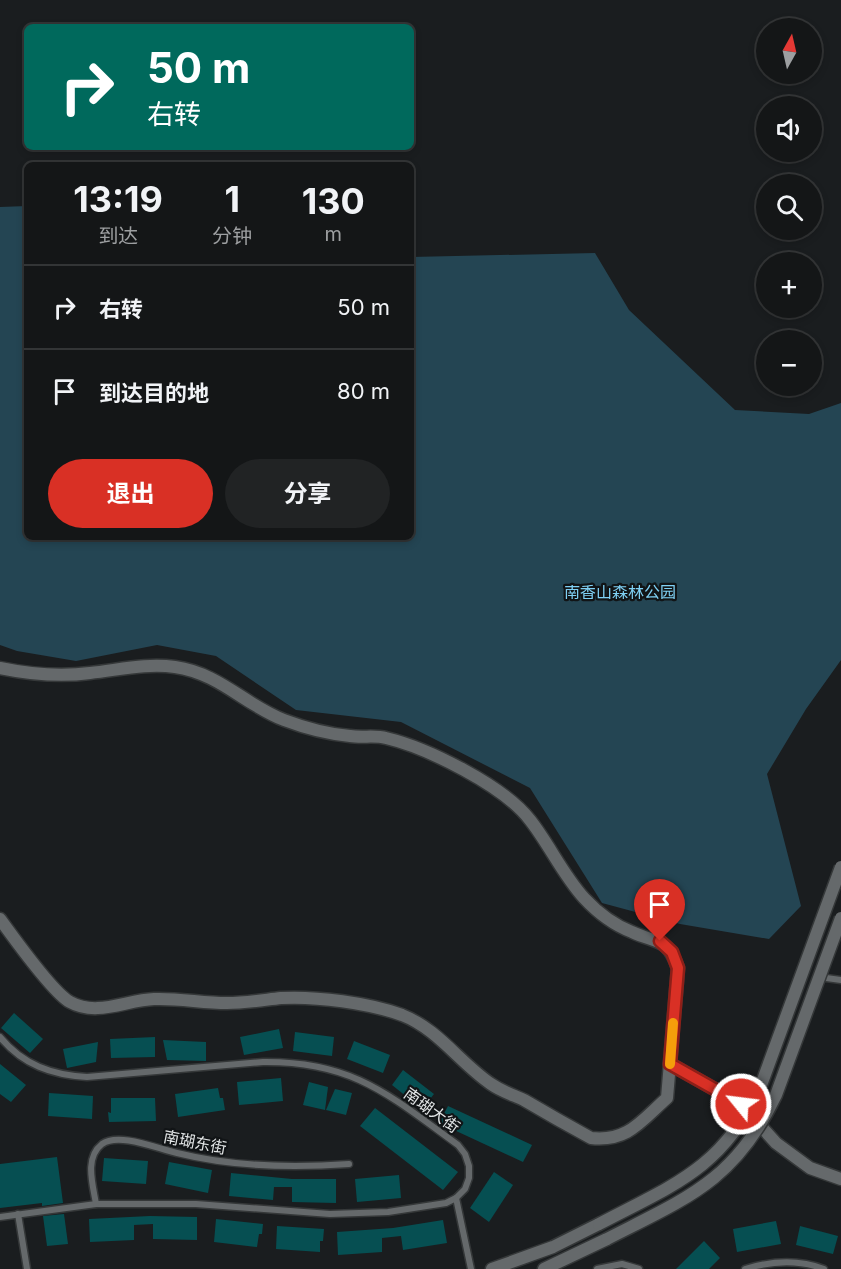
<!DOCTYPE html>
<html lang="zh">
<meta charset="utf-8">
<style>
body{margin:0;font-family:Inter,"Noto Sans SC",sans-serif;background:#212324;color:#f1f3f6;height:100vh;display:flex;flex-direction:column;font-size:22px;white-space:nowrap}
*{box-sizing:border-box;margin:0}
p{font-size:20px;color:#9d9fa1}
.icon{flex:none;width:33px;height:33px;fill:none;stroke:currentColor;stroke-width:2;stroke-linecap:round;stroke-linejoin:round}
.map{position:relative;flex:1;overflow:hidden}
.sheet{position:absolute;left:24px;top:162px;width:390px;height:378px;display:flex;flex-direction:column;background:#141617;border-radius:9px;box-shadow:0 3px 9px #0003,0 0 0 2px #333536}
.sheet>*{flex:none}
.guide{position:absolute;left:24px;top:24px;width:390px;height:126px;border-radius:9px;box-shadow:0 3px 9px #0003,0 0 0 2px #333536;background:#00695c;color:#fff;overflow:hidden}
.needle{width:39px;rotate:8deg}
.tools{position:absolute;left:756px;top:18px;display:grid;gap:12px}
.tools a{display:grid;place-items:center;width:66px;height:66px;border-radius:50%;background:#141617;box-shadow:0 3px 9px #0003,0 0 0 2px #333536;font-size:30px}
.pin{position:absolute;display:grid;place-items:center;width:51px;height:51px;color:#fff;margin:-62px -26px;border-radius:50% 50% 50% 0;rotate:-45deg;box-shadow:0 0 6px #0007}
.pin .icon{rotate:45deg}
.me{position:absolute;width:66px;margin:-33px;rotate:299deg;stroke-linejoin:round;filter:drop-shadow(0 0 4px #0008)}
.turn{display:flex;align-items:center;gap:21px;height:126px;padding:0 24px;font-size:27px}
.turn .icon{width:78px;height:78px;stroke-width:2.5}
.turn b{display:block;font-size:42px;line-height:51px}
.eta{display:flex;justify-content:space-evenly;align-items:center;height:102px;text-align:center}
.eta b{font-size:36px;font-weight:700;line-height:42px}
.primary-button{display:flex;gap:12px;margin-top:auto;padding:12px 24px}
.primary-button a{flex:1;height:69px;border-radius:36px;background:#d93025;color:#fff;font-size:24px;font-weight:700;line-height:69px;text-align:center}
.primary-button a+a{background:#212324;color:#f1f3f6}
ul{padding:0;list-style:none}
li{display:flex;align-items:center;gap:18px;height:84px;padding:0 24px;border-top:2px solid #333536}
li div{flex:1}
li b{display:block;font-size:22px}
li em{font-style:normal}
.map>svg:first-child{display:block}
</style>
<div class="map">
<svg width="841" height="1269" viewBox="0 0 841 1269">
<rect width="100%" height="100%" fill="#1a1d1f"/>
<path fill="#244553" d="M 27,206 L 27,537 L 411,537 L 411,257 L 595,253 L 629,310 L 735,410 L 809,414 L 841,403 L 841,660 L 806,709 L 767,774 L 801,906 L 769,939 L 680,924 L 602,903 L 530,788 L 401,722 L 296,710 L 216,656 L 157,645 L 76,661 L 17,651 L 0,645 L 0,207 Z"/>
<g fill="#064f52">
<path d="M 14,1013 L 43,1039 L 30,1053 L 1,1028 Z"/>
<path d="M 279,1029 L 283,1048 L 244,1055 L 240,1037 Z"/>
<path d="M 295,1032 L 334,1037 L 332,1056 L 293,1051 Z"/>
<path d="M 155,1037 L 155,1057 L 111,1058 L 110,1039 Z"/>
<path d="M 163,1040 L 206,1042 L 206,1061 L 167,1060 Z"/>
<path d="M 354,1041 L 390,1055 L 383,1073 L 347,1059 Z"/>
<path d="M 98,1042 L 96,1062 L 67,1068 L 63,1049 Z"/>
<path d="M 0,1064 L 26,1085 L 11,1102 L 0,1094 Z"/>
<path d="M 403,1070 L 434,1094 L 422,1109 L 392,1085 Z"/>
<path d="M 281,1078 L 283,1101 L 239,1105 L 237,1082 Z"/>
<path d="M 309,1082 L 328,1087 L 325,1110 L 303,1105 Z"/>
<path d="M 218,1088 L 220,1098 L 223,1098 L 225,1110 L 178,1117 L 175,1094 Z"/>
<path d="M 335,1089 L 352,1093 L 346,1115 L 326,1110 Z"/>
<path d="M 49,1093 L 93,1096 L 92,1119 L 48,1116 Z"/>
<path d="M 111,1098 L 155,1098 L 156,1121 L 109,1122 L 108,1112 L 111,1113 Z"/>
<path d="M 448,1106 L 532,1145 L 523,1162 L 439,1123 Z"/>
<path d="M 375,1108 L 458,1172 L 443,1190 L 360,1126 Z"/>
<path d="M 57,1157 L 63,1203 L 42,1206 L 42,1203 L 0,1208 L 0,1164 Z"/>
<path d="M 104,1158 L 148,1161 L 146,1184 L 102,1181 Z"/>
<path d="M 169,1162 L 212,1170 L 208,1193 L 165,1184 Z"/>
<path d="M 494,1172 L 513,1185 L 489,1222 L 470,1208 Z"/>
<path d="M 231,1173 L 292,1179 L 336,1179 L 336,1203 L 292,1202 L 292,1187 L 274,1187 L 273,1200 L 229,1196 Z"/>
<path d="M 399,1175 L 401,1198 L 357,1202 L 355,1179 Z"/>
<path d="M 64,1214 L 68,1244 L 47,1246 L 43,1216 Z"/>
<path d="M 150,1216 L 197,1217 L 197,1240 L 153,1239 L 153,1224 L 134,1225 L 134,1240 L 90,1242 L 89,1219 Z"/>
<path d="M 216,1219 L 263,1224 L 262,1234 L 259,1234 L 257,1247 L 214,1242 Z"/>
<path d="M 443,1220 L 447,1243 L 403,1250 L 401,1236 L 382,1238 L 382,1252 L 338,1255 L 337,1232 L 393,1228 Z"/>
<path d="M 776,1221 L 781,1244 L 737,1252 L 733,1229 Z"/>
<path d="M 277,1226 L 324,1229 L 323,1241 L 320,1241 L 320,1252 L 276,1249 Z"/>
<path d="M 800,1226 L 838,1236 L 833,1254 L 796,1245 Z"/>
<path d="M 704,1241 L 720,1258 L 709,1269 L 676,1269 Z"/>
</g>
<g fill="none" stroke-linecap="round" stroke-linejoin="round">
<g stroke="#353839" stroke-width="9">
<g id="service">
<path d="M 819,977 L 841,980"/>
<path d="M 0,1037 C 23,1065 52,1075 87,1077 L 263,1062 C 353,1061 389,1095 458,1145 L 465,1154 L 469,1166 L 469,1178 L 465,1189 L 456,1198 L 446,1203 L 388,1212 L 330,1214 L 196,1204 L 96,1204 L 0,1217"/>
<path d="M 456,1198 L 471,1269"/>
<path d="M 96,1204 C 93,1185 84,1158 102,1144 C 119,1132 158,1149 177,1153 C 233,1167 292,1168 349,1164"/>
<path d="M 18,1214 L 27,1269"/>
<path d="M 597,1269 L 622,1264 L 639,1269"/>
<path d="M 745,1269 C 771,1261 798,1259 824,1269"/>
</g>
</g>
<g stroke="#353839" stroke-width="15">
<g id="minor">
<path d="M 0,668 C 29,674 60,677 90,673 C 119,670 146,663 175,667 C 219,673 245,705 284,720 C 305,728 328,734 350,736 C 362,738 375,735 386,738 C 428,748 504,786 530,820 C 549,844 563,875 584,898 C 597,912 614,925 632,932 C 658,944 667,937 678,968 L 667,1098 C 641,1121 628,1142 591,1138 C 569,1126 546,1113 524,1100 C 513,1095 501,1091 491,1084 C 460,1063 438,1029 402,1015 C 369,1003 316,996 281,998 C 263,1000 245,1003 227,1003 C 202,1003 179,998 154,999 C 126,1000 97,1017 70,1002 C 53,993 13,937 0,919"/>
<path d="M 670,1064 L 741,1104 L 776,1143 L 810,1168 L 841,1179"/>
<path d="M 492,1269 L 553,1247 L 599,1224"/>
<path d="M 544,1269 L 607,1239"/>
</g>
</g>
<use href="#service" stroke="#65696b" stroke-width="6"/>
<use href="#minor" stroke="#65696b" stroke-width="12"/>
<g stroke="#353839" stroke-width="15" stroke-linecap="butt">
<g id="minor-bridge">
<path d="M 599,1224 C 673,1185 722,1169 760,1088 L 841,867"/>
<path d="M 607,1239 C 687,1198 735,1181 776,1095 L 841,918"/>
</g>
</g>
<use href="#minor-bridge" stroke="#65696b" stroke-width="12"/>
</g>
<g fill="none" stroke-linecap="round" stroke-linejoin="round">
<g stroke="#8d1f18" stroke-width="15">
<path id="route" d="M 660,941 L 672,952 L 678,968 L 670,1064 L 741,1104"/>
</g>
<use href="#route" stroke="#d93025" stroke-width="10"/>
<path stroke="#f59e0b" stroke-width="10" d="M 670,1064 L 673,1023"/>
</g>
<g text-anchor="middle" stroke-width="4.5" stroke-linejoin="round" paint-order="stroke">
<g font-size="16" fill="#7fd0f4" stroke="#111416">
<text x="620" y="598">南香山森林公园</text>
</g>
<g font-size="16" fill="#e1e4e5" stroke="#111416">
<text transform="translate(432 1110) rotate(36)" y="6">南瑚大街</text>
<text transform="translate(195 1142) rotate(11)" y="6">南瑚东街</text>
</g>
</g>
</svg>
<div class="tools">
<a><svg class="needle" viewBox="-14 -14 28 28"><path d="M0-13l5 13h-10z" fill="#e53935"/><path d="M0 13l5-13h-10z" fill="#9d9fa1"/></svg></a>
<a><svg class="icon" aria-label="sound" viewBox="0 0 24 24"><path d="M4 9h4l5-4v14l-5-4H4zM17 9q2 3 0 6"/></svg></a>
<a><svg class="icon" aria-label="search" viewBox="0 0 24 24"><circle cx="10" cy="10" r="6"/><path d="M15 15l6 6"/></svg></a>
<a>+</a>
<a>−</a>
</div>
<div class="pin" style="left:660px;top:941px;background:#d93025"><svg class="icon" aria-label="arrive" viewBox="0 0 24 24"><path d="M6 21V4h12l-3 4 3 4H6"/></svg></div>
<svg class="me" style="left:741px;top:1104px" viewBox="-20 -20 40 40"><circle r="17" fill="#d93025" stroke="#fff" stroke-width="3"/><path d="M0-11L8 9 0 5-8 9z" fill="#fff"/></svg>
<div class="guide">
<div class="turn"><svg class="icon" aria-label="right" viewBox="0 0 24 24"><path d="M7 20v-9h11M14 6l5 5-5 5"/></svg><div><b>50 m</b>右转</div></div>
</div>
<section class="sheet">
<div class="eta">
<div><b>13:19</b><p>到达</p></div>
<div><b>1</b><p>分钟</p></div>
<div><b>130</b><p>m</p></div>
</div>
<ul>
<li><svg class="icon" aria-label="right" viewBox="0 0 24 24"><path d="M7 20v-9h11M14 6l5 5-5 5"/></svg><div><b>右转</b></div><em>50 m</em></li>
<li><svg class="icon" aria-label="arrive" viewBox="0 0 24 24"><path d="M6 21V4h12l-3 4 3 4H6"/></svg><div><b>到达目的地</b></div><em>80 m</em></li>
</ul>
<div class="primary-button"><a>退出</a><a>分享</a></div>
</section>
</div>
